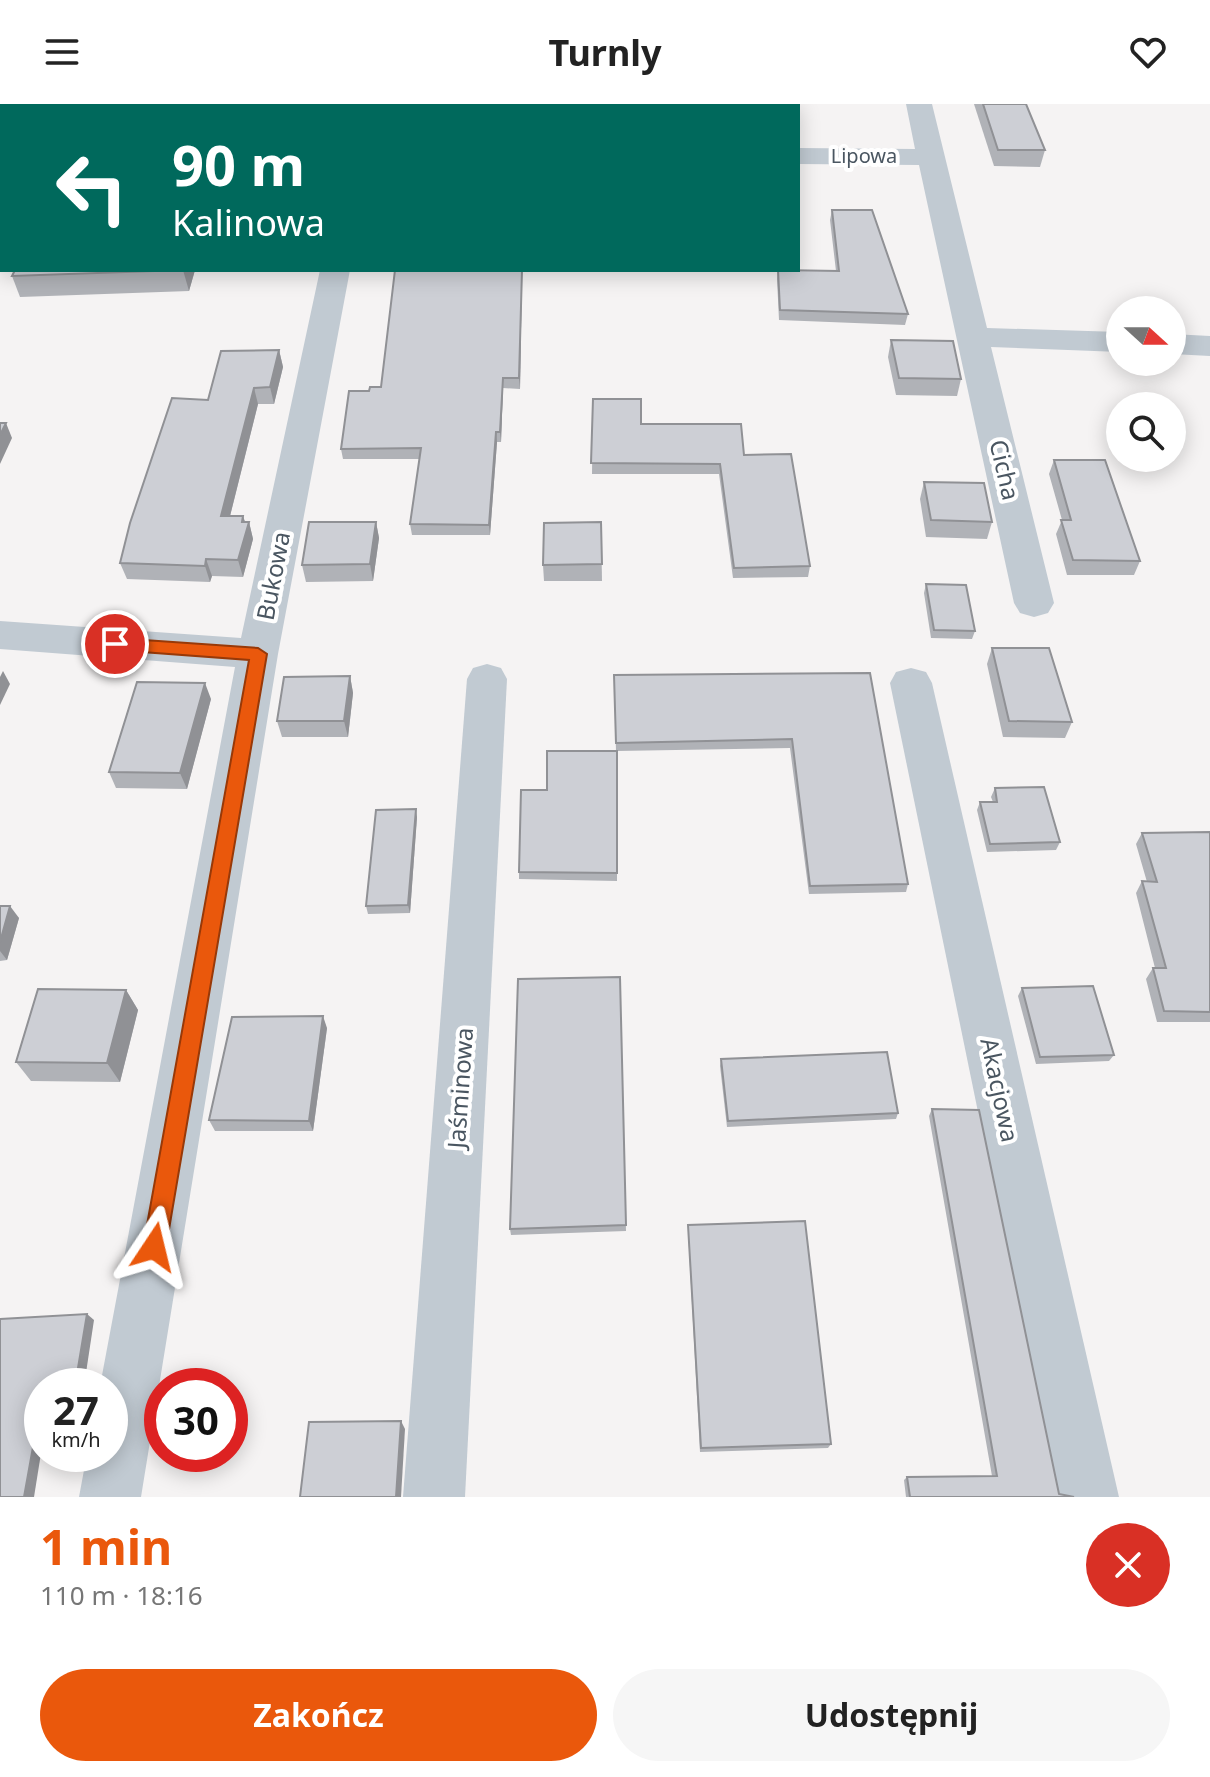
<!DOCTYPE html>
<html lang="pl">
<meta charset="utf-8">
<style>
body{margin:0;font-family:"Noto Sans",sans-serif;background:#f6f6f6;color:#222;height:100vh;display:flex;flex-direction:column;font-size:30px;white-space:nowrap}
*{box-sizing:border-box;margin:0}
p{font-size:26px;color:#767676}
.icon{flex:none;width:44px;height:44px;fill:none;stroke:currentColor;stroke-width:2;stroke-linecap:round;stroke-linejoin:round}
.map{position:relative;height:1393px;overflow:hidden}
.side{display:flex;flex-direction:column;background:#fff;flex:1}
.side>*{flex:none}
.guide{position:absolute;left:0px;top:0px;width:800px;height:168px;box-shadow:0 4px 20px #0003;background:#00695c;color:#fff;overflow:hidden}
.needle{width:52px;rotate:111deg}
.tools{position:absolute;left:1106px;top:192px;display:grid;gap:16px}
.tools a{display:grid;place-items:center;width:80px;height:80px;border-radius:50%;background:#fff;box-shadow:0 4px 20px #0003;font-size:40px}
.speed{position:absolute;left:24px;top:1264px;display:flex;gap:16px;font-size:40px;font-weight:700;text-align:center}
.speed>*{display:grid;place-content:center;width:104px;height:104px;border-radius:50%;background:#fff;box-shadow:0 4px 20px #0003;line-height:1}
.speed small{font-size:20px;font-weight:400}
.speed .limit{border:12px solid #d22;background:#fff;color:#111}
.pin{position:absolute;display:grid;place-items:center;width:68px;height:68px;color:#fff;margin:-34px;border:4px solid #fff;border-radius:50%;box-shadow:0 2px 8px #0007}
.me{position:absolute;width:88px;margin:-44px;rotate:10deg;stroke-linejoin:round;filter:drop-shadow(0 0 6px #0008)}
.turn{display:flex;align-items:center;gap:28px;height:168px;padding:0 40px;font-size:36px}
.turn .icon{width:104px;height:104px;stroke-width:2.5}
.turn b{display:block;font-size:56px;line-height:68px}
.round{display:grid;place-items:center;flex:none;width:84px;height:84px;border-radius:42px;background:#f6f6f6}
.summary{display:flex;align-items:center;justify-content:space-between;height:136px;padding:0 40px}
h1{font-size:48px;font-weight:700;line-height:60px;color:#ea580c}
.button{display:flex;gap:16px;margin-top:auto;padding:16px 40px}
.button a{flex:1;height:92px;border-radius:48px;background:#ea580c;color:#fff;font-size:32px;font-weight:700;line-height:92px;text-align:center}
.button a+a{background:#f6f6f6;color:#222}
header{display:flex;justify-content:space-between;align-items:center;height:104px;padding:0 40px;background:#fff;font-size:36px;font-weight:700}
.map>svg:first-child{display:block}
</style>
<header><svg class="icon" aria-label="menu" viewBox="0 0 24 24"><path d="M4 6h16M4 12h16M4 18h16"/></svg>Turnly<svg class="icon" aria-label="heart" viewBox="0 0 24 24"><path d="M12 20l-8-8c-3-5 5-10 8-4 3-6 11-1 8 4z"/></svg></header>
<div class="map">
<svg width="1210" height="1393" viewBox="0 0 1210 1393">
<rect width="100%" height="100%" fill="#f5f3f3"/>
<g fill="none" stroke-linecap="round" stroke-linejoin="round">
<g fill="#c1cad2" fill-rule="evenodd">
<rect x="464" y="0" width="26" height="2"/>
<path d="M 906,0 L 932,0 L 987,224 L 1120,228 L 1120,248 L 991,243 L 1054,499 L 1048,509 L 1034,513 L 1020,509 L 1014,499 L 919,61 L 798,60 L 798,44 L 915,45 Z"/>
<rect x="0" y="42" width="2" height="16"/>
<path d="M 320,166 L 350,166 L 278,550 L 141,1393 L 79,1393 L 87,1350 L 110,1350 L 110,1282 L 100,1282 L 235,563 L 0,545 L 0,517 L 241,534 Z"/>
<path d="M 1172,230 L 1210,232 L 1210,252 L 1172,250 Z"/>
<path d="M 487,560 L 501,564 L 507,575 L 465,1393 L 403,1393 L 467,575 L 473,564 Z"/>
<path d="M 911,564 L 926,568 L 932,579 L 1119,1393 L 1057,1393 L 890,579 L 896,568 Z"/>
</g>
</g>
<g fill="#b0b2b7">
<path d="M 974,0 L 1026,0 L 1045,46 L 1040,63 L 994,62 Z"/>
<path d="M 832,106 L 908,210 L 905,221 L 779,216 L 777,175 L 778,166 L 836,167 L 830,116 Z"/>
<path d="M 15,166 L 195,166 L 189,187 L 20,193 L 12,172 Z"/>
<path d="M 395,166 L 522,166 L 520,285 L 503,284 L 501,338 L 497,338 L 490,431 L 412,431 L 410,420 L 420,355 L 343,355 L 341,345 L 381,283 Z"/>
<path d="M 891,236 L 961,275 L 957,292 L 896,291 L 888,253 Z"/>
<path d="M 279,246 L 283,263 L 274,300 L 258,300 L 230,412 L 243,412 L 245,418 L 249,418 L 253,435 L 243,473 L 212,472 L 210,478 L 127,475 L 120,459 L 208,296 Z"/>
<path d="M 593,295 L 641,320 L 744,351 L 810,462 L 808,473 L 733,474 L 719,370 L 592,370 Z"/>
<path d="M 1054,356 L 1140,457 L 1134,471 L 1067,471 L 1056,430 L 1062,416 L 1049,370 Z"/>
<path d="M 924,378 L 992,418 L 987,435 L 926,433 L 920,395 Z"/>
<path d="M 376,418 L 379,434 L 373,477 L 306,478 L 302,461 Z"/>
<path d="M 601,418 L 602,477 L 544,477 L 543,461 Z"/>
<path d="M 926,480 L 975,527 L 972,535 L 931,534 L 924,489 Z"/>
<path d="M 992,544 L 1072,618 L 1065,634 L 1003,633 L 987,560 Z"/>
<path d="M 870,569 L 908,780 L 906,788 L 809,790 L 790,644 L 617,647 L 617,777 L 519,775 L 519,768 L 547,686 L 616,647 L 614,571 Z"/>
<path d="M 350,572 L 353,589 L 348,633 L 282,633 L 277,617 Z"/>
<path d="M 211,595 L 187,685 L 116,684 L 109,668 Z"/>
<path d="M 995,684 L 1060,738 L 1056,746 L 987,748 L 977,706 L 980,698 L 993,698 L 991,693 Z"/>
<path d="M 417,713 L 410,809 L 368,810 L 366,802 Z"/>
<path d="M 1210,728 L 1210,918 L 1157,918 L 1146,875 L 1153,864 L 1155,864 L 1136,789 L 1142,777 L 1147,778 L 1136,740 L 1142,729 Z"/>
<path d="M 0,802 L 19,814 L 7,856 L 0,857 Z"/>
<path d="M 620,873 L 626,1127 L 511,1131 L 510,1125 Z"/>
<path d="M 1022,884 L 1114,951 L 1109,957 L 1036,960 L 1018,892 Z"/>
<path d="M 126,886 L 138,906 L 120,978 L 31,977 L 16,958 Z"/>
<path d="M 327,924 L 313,1027 L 215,1027 L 209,1016 Z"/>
<path d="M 721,955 L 898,1009 L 896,1015 L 727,1023 L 720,962 Z"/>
<path d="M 932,1005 L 1059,1390 L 1074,1393 L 906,1393 L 904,1376 L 907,1373 L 992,1372 L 929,1012 Z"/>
<path d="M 688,1121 L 831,1340 L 828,1344 L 700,1348 L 688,1127 Z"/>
</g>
<g fill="#909195">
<path d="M 183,166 L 195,166 L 189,187 Z"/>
<path d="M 522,166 L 520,285 L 519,274 Z"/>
<path d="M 279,246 L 283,263 L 274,300 L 270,283 Z"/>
<path d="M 503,274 L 503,284 L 501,338 L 500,328 Z"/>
<path d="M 254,284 L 258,300 L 226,428 L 221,412 Z"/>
<path d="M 6,319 L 12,334 L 0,360 L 0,331 Z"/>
<path d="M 496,328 L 497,338 L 490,431 L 489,421 Z"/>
<path d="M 243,412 L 247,424 L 249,418 L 253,435 L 243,473 L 238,456 Z"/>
<path d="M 376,418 L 379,434 L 373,477 L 370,460 Z"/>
<path d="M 206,455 L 212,472 L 210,478 L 205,462 Z"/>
<path d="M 3,567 L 10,580 L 0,601 L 0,573 Z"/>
<path d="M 350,572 L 353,589 L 348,633 L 344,617 Z"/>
<path d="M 205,579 L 211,595 L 187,685 L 180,669 Z"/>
<path d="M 416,705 L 417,713 L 410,809 L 408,801 Z"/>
<path d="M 10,802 L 19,814 L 7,856 L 0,847 L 0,838 Z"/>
<path d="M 126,886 L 138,906 L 120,978 L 107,959 Z"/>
<path d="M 323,912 L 327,924 L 313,1027 L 309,1017 Z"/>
<path d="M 87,1210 L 94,1216 L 84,1282 L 75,1282 Z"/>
<path d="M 41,1293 L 42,1343 L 34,1393 L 24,1393 Z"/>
<path d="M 401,1317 L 405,1325 L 401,1393 L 396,1393 Z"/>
</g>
<g fill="#cdcfd5" stroke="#909195" stroke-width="2">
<path d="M 983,0 L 1026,0 L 1045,46 L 998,46 Z"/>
<path d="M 832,106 L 872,106 L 908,210 L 780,206 L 778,166 L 839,167 Z"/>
<path d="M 15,166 L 183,166 L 12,172 Z"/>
<path d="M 395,166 L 522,166 L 519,274 L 503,274 L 500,328 L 496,328 L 489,421 L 410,420 L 421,344 L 341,345 L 349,287 L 369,287 L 370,283 L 381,283 Z"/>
<path d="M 891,236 L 953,237 L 961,275 L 899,274 Z"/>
<path d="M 279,246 L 270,283 L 254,284 L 221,412 L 243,412 L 242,418 L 249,418 L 238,456 L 206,455 L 205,462 L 120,459 L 130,419 L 172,294 L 208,296 L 221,247 Z"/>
<path d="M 593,295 L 641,295 L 641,320 L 741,320 L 744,351 L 791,350 L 810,462 L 734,464 L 720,360 L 591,359 Z"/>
<path d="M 0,319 L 6,319 L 0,331 Z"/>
<path d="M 1054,356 L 1105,356 L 1140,457 L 1073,456 L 1061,416 L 1071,416 Z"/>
<path d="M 924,378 L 984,379 L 992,418 L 931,416 Z"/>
<path d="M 309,418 L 376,418 L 370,460 L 302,461 Z"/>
<path d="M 601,418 L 602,460 L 543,461 L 544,419 Z"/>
<path d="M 926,480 L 966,481 L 975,527 L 934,526 Z"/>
<path d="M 992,544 L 1049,544 L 1072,618 L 1009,617 Z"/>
<path d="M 870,569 L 908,780 L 810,782 L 792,635 L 616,639 L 614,571 Z"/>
<path d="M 350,572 L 344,617 L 277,617 L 284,573 Z"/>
<path d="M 137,578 L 205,579 L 180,669 L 109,668 Z"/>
<path d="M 547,647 L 617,647 L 617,769 L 519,768 L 521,686 L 547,686 Z"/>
<path d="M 1044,683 L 1060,738 L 990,740 L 980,698 L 997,698 L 995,684 Z"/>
<path d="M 416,705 L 408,801 L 366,802 L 376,706 Z"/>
<path d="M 1210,728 L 1210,908 L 1164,907 L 1153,864 L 1166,864 L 1142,777 L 1157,778 L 1142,729 Z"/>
<path d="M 0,802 L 10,802 L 0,838 Z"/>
<path d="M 620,873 L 626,1121 L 510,1125 L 518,875 Z"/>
<path d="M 1093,882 L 1114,951 L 1040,953 L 1022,884 Z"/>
<path d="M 38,885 L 126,886 L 107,959 L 16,958 Z"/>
<path d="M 323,912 L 309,1017 L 209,1016 L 232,913 Z"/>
<path d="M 887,948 L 898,1009 L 728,1017 L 721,955 Z"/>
<path d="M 932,1005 L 979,1006 L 1059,1390 L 1074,1393 L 910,1393 L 907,1373 L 997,1372 Z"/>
<path d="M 805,1117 L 831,1340 L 701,1344 L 688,1121 Z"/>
<path d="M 87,1210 L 75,1282 L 42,1282 L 42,1293 L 24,1393 L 0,1393 L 0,1215 Z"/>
<path d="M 401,1317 L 396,1393 L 300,1393 L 309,1318 Z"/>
</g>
<path fill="#ea580c" stroke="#983908" stroke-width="2" d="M 115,534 L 258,544 L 267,550 L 166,1143 L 162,1151 L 154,1155 L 146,1151 L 143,1143 L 249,556 L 115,546 L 107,540 Z"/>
<g text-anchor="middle" stroke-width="8" stroke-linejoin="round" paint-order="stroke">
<g font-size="20" fill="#4a5661" stroke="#fff">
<text x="864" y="59">Lipowa</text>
</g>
<g font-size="24" fill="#4a5661" stroke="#fff">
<text transform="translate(1004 366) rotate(77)" y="8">Cicha</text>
<text transform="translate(274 472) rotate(-79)" y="8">Bukowa</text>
<text transform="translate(461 984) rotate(-86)" y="8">Jaśminowa</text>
<text transform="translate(999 986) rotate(78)" y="8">Akacjowa</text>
</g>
</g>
</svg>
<div class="tools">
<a><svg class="needle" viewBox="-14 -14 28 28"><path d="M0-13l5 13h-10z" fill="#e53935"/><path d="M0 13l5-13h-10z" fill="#767676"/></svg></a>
<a><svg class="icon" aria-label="search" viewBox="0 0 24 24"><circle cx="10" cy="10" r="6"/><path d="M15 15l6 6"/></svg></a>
</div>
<div class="speed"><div>27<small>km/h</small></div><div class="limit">30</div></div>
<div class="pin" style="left:115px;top:540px;background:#d93025"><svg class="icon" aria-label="arrive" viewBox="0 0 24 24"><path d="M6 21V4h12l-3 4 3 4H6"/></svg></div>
<svg class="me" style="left:154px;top:1143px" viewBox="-20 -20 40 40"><path d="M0-17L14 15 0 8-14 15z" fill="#ea580c" stroke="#fff" stroke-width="4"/></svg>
<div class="guide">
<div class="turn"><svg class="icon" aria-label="left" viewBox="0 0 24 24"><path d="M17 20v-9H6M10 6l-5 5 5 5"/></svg><div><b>90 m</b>Kalinowa</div></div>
</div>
</div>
<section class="side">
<div class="summary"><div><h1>1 min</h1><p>110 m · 18:16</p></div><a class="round" style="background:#d93025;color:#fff"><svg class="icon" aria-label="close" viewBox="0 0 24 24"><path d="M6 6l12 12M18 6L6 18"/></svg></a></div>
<div class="button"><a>Zakończ</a><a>Udostępnij</a></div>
</section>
